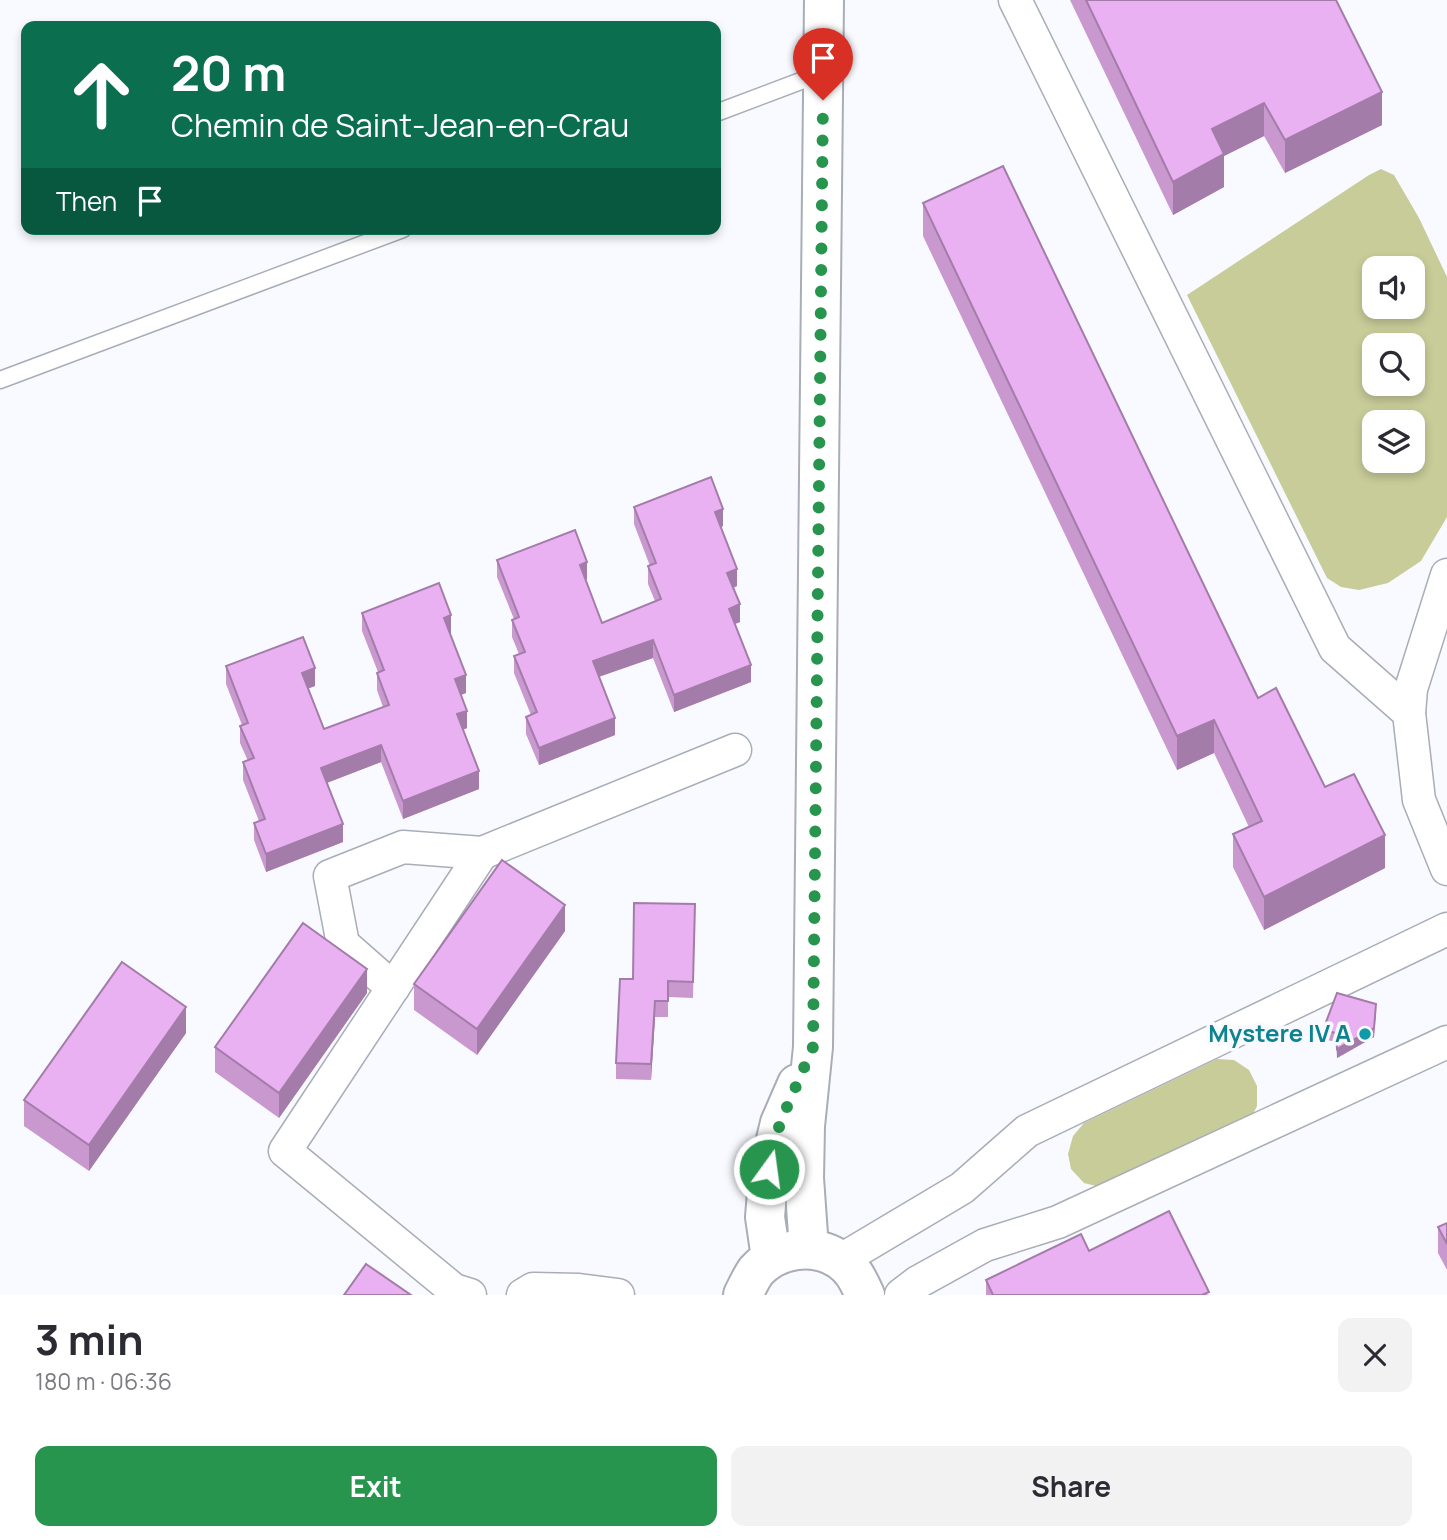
<!DOCTYPE html>
<meta charset="utf-8">
<style>
body{margin:0;font-family:Manrope,sans-serif;background:#f2f2f3;color:#2b2b33;height:100vh;display:flex;flex-direction:column;font-size:26px;white-space:nowrap}
*{box-sizing:border-box;margin:0}
p{font-size:23px;color:#7c7c81}
.icon{flex:none;width:38px;height:38px;fill:none;stroke:currentColor;stroke-width:2;stroke-linecap:round;stroke-linejoin:round}
.map{position:relative;height:1295px;overflow:hidden}
.details{display:flex;flex-direction:column;background:#fff;flex:1}
.details>*{flex:none}
.guide{position:absolute;left:21px;top:21px;width:700px;height:214px;border-radius:14px;box-shadow:0 4px 10px #0003;background:#0b6e4f;color:#fff;overflow:hidden}
.fabs{position:absolute;left:1362px;top:256px;display:grid;gap:14px}
.fabs a{display:grid;place-items:center;width:63px;height:63px;border-radius:14px;background:#fff;box-shadow:0 4px 10px #0003;font-size:35px}
.pin{position:absolute;display:grid;place-items:center;width:60px;height:60px;color:#fff;margin:-72px -30px;border-radius:50% 50% 50% 0;rotate:-45deg;box-shadow:0 0 7px #0007}
.pin .icon{rotate:45deg}
.me{position:absolute;width:77px;margin:-38px;rotate:14deg;stroke-linejoin:round;filter:drop-shadow(0 0 5px #0008)}
.turn{display:flex;align-items:center;gap:24px;height:147px;padding:0 35px;font-size:32px}
.turn .icon{width:91px;height:91px;stroke-width:2.5}
.turn b{display:block;font-size:49px;line-height:60px}
.then{display:flex;align-items:center;height:66px;padding:0 35px;background:#0003;gap:14px;font-size:26px}
.round{display:grid;place-items:center;flex:none;width:74px;height:74px;border-radius:14px;background:#f2f2f3}
.headline{display:flex;align-items:center;justify-content:space-between;height:119px;padding:0 35px}
h1{font-size:42px;font-weight:700;line-height:52px}
.primary-button{display:flex;gap:14px;margin-top:auto;padding:14px 35px}
.primary-button a{flex:1;height:80px;border-radius:14px;background:#27954e;color:#fff;font-size:28px;font-weight:700;line-height:80px;text-align:center}
.primary-button a+a{background:#f2f2f3;color:#2b2b33}
.map>svg:first-child{display:block}
</style>
<div class="map">
<svg width="1447" height="1295" viewBox="0 0 1447 1295">
<rect width="100%" height="100%" fill="#f9faff"/>
<g fill="#c8cc99" fill-rule="evenodd">
<path d="M 1381,169 L 1394,175 L 1419,218 L 1447,277 L 1447,517 L 1421,561 L 1388,583 L 1359,590 L 1341,587 L 1327,578 L 1187,295 L 1369,175 ZM 1374,268 L 1412,268 L 1412,306 L 1374,306 ZM 1374,345 L 1412,345 L 1412,383 L 1374,383 ZM 1374,422 L 1412,422 L 1412,460 L 1374,460 Z"/>
<path d="M 1217,1059 L 1234,1060 L 1249,1070 L 1257,1086 L 1257,1106 L 1249,1122 L 1100,1187 L 1084,1183 L 1071,1169 L 1068,1154 L 1073,1136 L 1084,1123 Z"/>
</g>
<g fill="none" stroke-linecap="round" stroke-linejoin="round">
<g stroke="#a8adb7" stroke-width="19">
<g id="service">
<path d="M 716,113 L 822,73"/>
<path d="M 0,380 L 403,229"/>
</g>
</g>
<g stroke="#a8adb7" stroke-width="35">
<g id="minor">
<path d="M 1015,0 L 1335,648 L 1409,713 L 1419,800 L 1447,869"/>
<path d="M 1409,713 L 1411,689 L 1447,575"/>
<path d="M 393,988 L 343,944 L 330,876 L 403,847 L 482,853 L 735,750"/>
<path d="M 841,1260 L 962,1188 L 1027,1131 L 1447,929"/>
<path d="M 470,1295 L 454,1290 L 285,1151 L 482,853"/>
<path d="M 523,1295 L 533,1289 L 579,1290 L 618,1295"/>
<path d="M 901,1295 L 918,1282 L 985,1245 L 1058,1222 L 1447,1042"/>
</g>
</g>
<g stroke="#a8adb7" stroke-width="42">
<g id="tertiary">
<path d="M 809,1249 L 804,1178 L 805,1126 L 813,1047 L 824,0"/>
<path d="M 771,1258 L 765,1217 L 769,1169 L 780,1123 L 797,1084"/>
<path d="M 743,1295 C 747,1287 751,1278 756,1271 C 777,1248 814,1242 840,1260 C 853,1268 859,1282 865,1295"/>
</g>
</g>
<use href="#service" stroke="#fff" stroke-width="16"/>
<use href="#minor" stroke="#fff" stroke-width="32"/>
<use href="#tertiary" stroke="#fff" stroke-width="38"/>
</g>
<g fill="#c898cf">
<path d="M 1070,0 L 1336,0 L 1382,125 L 1285,173 L 1264,136 L 1224,156 L 1224,187 L 1173,215 Z"/>
<path d="M 923,203 L 1258,698 L 1385,868 L 1264,930 L 1233,867 L 1233,834 L 1249,827 L 1214,753 L 1177,770 L 923,236 Z"/>
<path d="M 634,507 L 723,526 L 721,527 L 737,586 L 733,588 L 740,622 L 735,624 L 751,682 L 674,712 L 653,658 L 599,676 L 615,735 L 539,765 L 526,734 L 526,717 L 531,715 L 514,673 L 514,656 L 519,654 L 512,637 L 512,620 L 514,619 L 497,577 L 497,560 L 587,579 L 586,580 L 602,623 L 655,601 L 648,584 L 648,566 L 650,566 L 634,524 Z"/>
<path d="M 362,613 L 451,633 L 449,633 L 466,693 L 461,695 L 467,728 L 463,730 L 479,789 L 403,819 L 381,762 L 327,783 L 343,842 L 266,872 L 254,840 L 254,823 L 259,821 L 243,780 L 243,762 L 248,761 L 240,743 L 240,726 L 242,725 L 226,684 L 226,666 L 315,686 L 308,688 L 324,729 L 383,707 L 377,690 L 377,673 L 378,672 L 362,631 Z"/>
<path d="M 695,904 L 693,998 L 668,997 L 668,1017 L 655,1017 L 651,1080 L 616,1079 L 616,1063 L 633,979 Z"/>
<path d="M 565,931 L 477,1055 L 414,1010 L 414,984 Z"/>
<path d="M 367,993 L 279,1118 L 215,1072 L 215,1047 Z"/>
<path d="M 1376,1013 L 1374,1037 L 1337,1058 L 1336,1042 L 1323,1039 L 1323,1030 Z"/>
<path d="M 186,1033 L 89,1171 L 24,1126 L 24,1100 Z"/>
<path d="M 1447,1223 L 1447,1270 L 1438,1253 L 1438,1227 Z"/>
<path d="M 1089,1251 L 1209,1295 L 986,1295 L 986,1280 Z"/>
</g>
<g fill="#a37ca9">
<path d="M 1382,92 L 1382,125 L 1285,173 L 1285,140 Z"/>
<path d="M 1264,103 L 1264,136 L 1224,156 L 1224,187 L 1173,215 L 1173,182 L 1212,129 Z"/>
<path d="M 723,509 L 723,526 L 715,529 L 715,512 Z"/>
<path d="M 587,562 L 587,579 L 580,582 L 580,565 Z"/>
<path d="M 737,569 L 737,586 L 727,590 L 727,573 Z"/>
<path d="M 740,604 L 740,622 L 729,626 L 729,609 Z"/>
<path d="M 451,615 L 451,633 L 444,635 L 444,618 Z"/>
<path d="M 653,640 L 653,658 L 593,679 L 593,661 Z"/>
<path d="M 751,665 L 751,682 L 674,712 L 674,695 Z"/>
<path d="M 315,668 L 315,686 L 302,691 L 302,673 Z"/>
<path d="M 466,675 L 466,693 L 455,697 L 455,679 Z"/>
<path d="M 467,711 L 467,728 L 457,732 L 457,714 Z"/>
<path d="M 615,718 L 615,735 L 539,765 L 539,748 Z"/>
<path d="M 1214,720 L 1214,753 L 1177,770 L 1177,736 Z"/>
<path d="M 381,745 L 381,762 L 321,785 L 321,768 Z"/>
<path d="M 479,771 L 479,789 L 403,819 L 403,801 Z"/>
<path d="M 343,824 L 343,842 L 266,872 L 266,854 Z"/>
<path d="M 1385,835 L 1385,868 L 1264,930 L 1264,897 Z"/>
<path d="M 565,905 L 565,931 L 477,1055 L 477,1029 Z"/>
<path d="M 367,969 L 367,993 L 279,1118 L 279,1093 Z"/>
<path d="M 655,1001 L 655,1017 L 651,1080 L 651,1064 Z"/>
<path d="M 1376,1004 L 1374,1037 L 1337,1058 L 1337,1049 Z"/>
<path d="M 186,1007 L 186,1033 L 89,1171 L 89,1145 Z"/>
</g>
<g fill="#e9b1f1" stroke="#a37ca9" stroke-width="2">
<path d="M 1086,0 L 1336,0 L 1382,92 L 1285,140 L 1264,103 L 1212,129 L 1224,154 L 1173,182 Z"/>
<path d="M 1003,166 L 1258,698 L 1276,688 L 1325,787 L 1354,774 L 1385,835 L 1264,897 L 1233,834 L 1262,821 L 1214,720 L 1177,736 L 923,203 Z"/>
<path d="M 711,477 L 723,509 L 715,512 L 737,569 L 727,573 L 740,604 L 729,609 L 751,665 L 674,695 L 653,640 L 593,661 L 615,718 L 539,748 L 526,717 L 537,712 L 514,656 L 525,652 L 512,620 L 519,617 L 497,560 L 575,530 L 587,562 L 580,565 L 602,623 L 661,599 L 648,566 L 656,563 L 634,507 Z"/>
<path d="M 439,583 L 451,615 L 444,618 L 466,675 L 455,679 L 467,711 L 457,714 L 479,771 L 403,801 L 381,745 L 321,768 L 343,824 L 266,854 L 254,823 L 265,819 L 243,762 L 254,758 L 240,726 L 248,723 L 226,666 L 303,637 L 315,668 L 302,673 L 324,729 L 389,705 L 377,673 L 384,670 L 362,613 Z"/>
<path d="M 502,860 L 565,905 L 477,1029 L 414,984 Z"/>
<path d="M 634,903 L 695,904 L 693,982 L 668,981 L 668,1001 L 655,1001 L 651,1064 L 616,1063 L 620,979 L 633,979 Z"/>
<path d="M 303,923 L 367,969 L 279,1093 L 215,1047 Z"/>
<path d="M 122,962 L 186,1007 L 89,1145 L 24,1100 Z"/>
<path d="M 1337,993 L 1376,1004 L 1374,1028 L 1337,1049 L 1336,1033 L 1323,1030 Z"/>
<path d="M 1169,1211 L 1209,1292 L 1202,1295 L 993,1295 L 986,1280 L 1081,1234 L 1089,1251 Z"/>
<path d="M 1447,1223 L 1447,1244 L 1438,1227 Z"/>
<path d="M 366,1264 L 411,1295 L 344,1295 Z"/>
</g>
<g fill="none" stroke-linecap="round" stroke-linejoin="round">
<path stroke="#27954e" stroke-width="12" stroke-dasharray="0 21.6" d="M 769,1169 L 780,1123 L 813,1047 L 823,100"/>
</g>
<circle fill="#0f9aa8" stroke="#f9faff" stroke-width="2.5" cx="1365" cy="1034" r="7"/>
<g text-anchor="middle" stroke-width="7" stroke-linejoin="round" paint-order="stroke">
<g font-size="24" font-weight="bold" fill="#0d838f" stroke="#f9faff" text-anchor="end">
<text x="1351" y="1042">Mystere IV A</text>
</g>
</g>
</svg>
<div class="fabs">
<a><svg class="icon" aria-label="sound" viewBox="0 0 24 24"><path d="M4 9h4l5-4v14l-5-4H4zM17 9q2 3 0 6"/></svg></a>
<a><svg class="icon" aria-label="search" viewBox="0 0 24 24"><circle cx="10" cy="10" r="6"/><path d="M15 15l6 6"/></svg></a>
<a><svg class="icon" aria-label="layers" viewBox="0 0 24 24"><path d="M12 4l9 5-9 5-9-5zM3 14l9 5 9-5"/></svg></a>
</div>
<div class="pin" style="left:823px;top:100px;background:#d93025"><svg class="icon" aria-label="arrive" viewBox="0 0 24 24"><path d="M6 21V4h12l-3 4 3 4H6"/></svg></div>
<svg class="me" style="left:769px;top:1169px" viewBox="-20 -20 40 40"><circle r="17" fill="#27954e" stroke="#fff" stroke-width="3"/><path d="M0-11L8 9 0 5-8 9z" fill="#fff"/></svg>
<div class="guide">
<div class="turn"><svg class="icon" aria-label="ahead" viewBox="0 0 24 24"><path d="M12 20V5M6 11l6-6 6 6"/></svg><div><b>20 m</b>Chemin de Saint-Jean-en-Crau</div></div>
<div class="then">Then<svg class="icon" aria-label="arrive" viewBox="0 0 24 24"><path d="M6 21V4h12l-3 4 3 4H6"/></svg></div>
</div>
</div>
<section class="details">
<div class="headline"><div><h1>3 min</h1><p>180 m · 06:36</p></div><a class="round"><svg class="icon" aria-label="close" viewBox="0 0 24 24"><path d="M6 6l12 12M18 6L6 18"/></svg></a></div>
<div class="primary-button"><a>Exit</a><a>Share</a></div>
</section>
